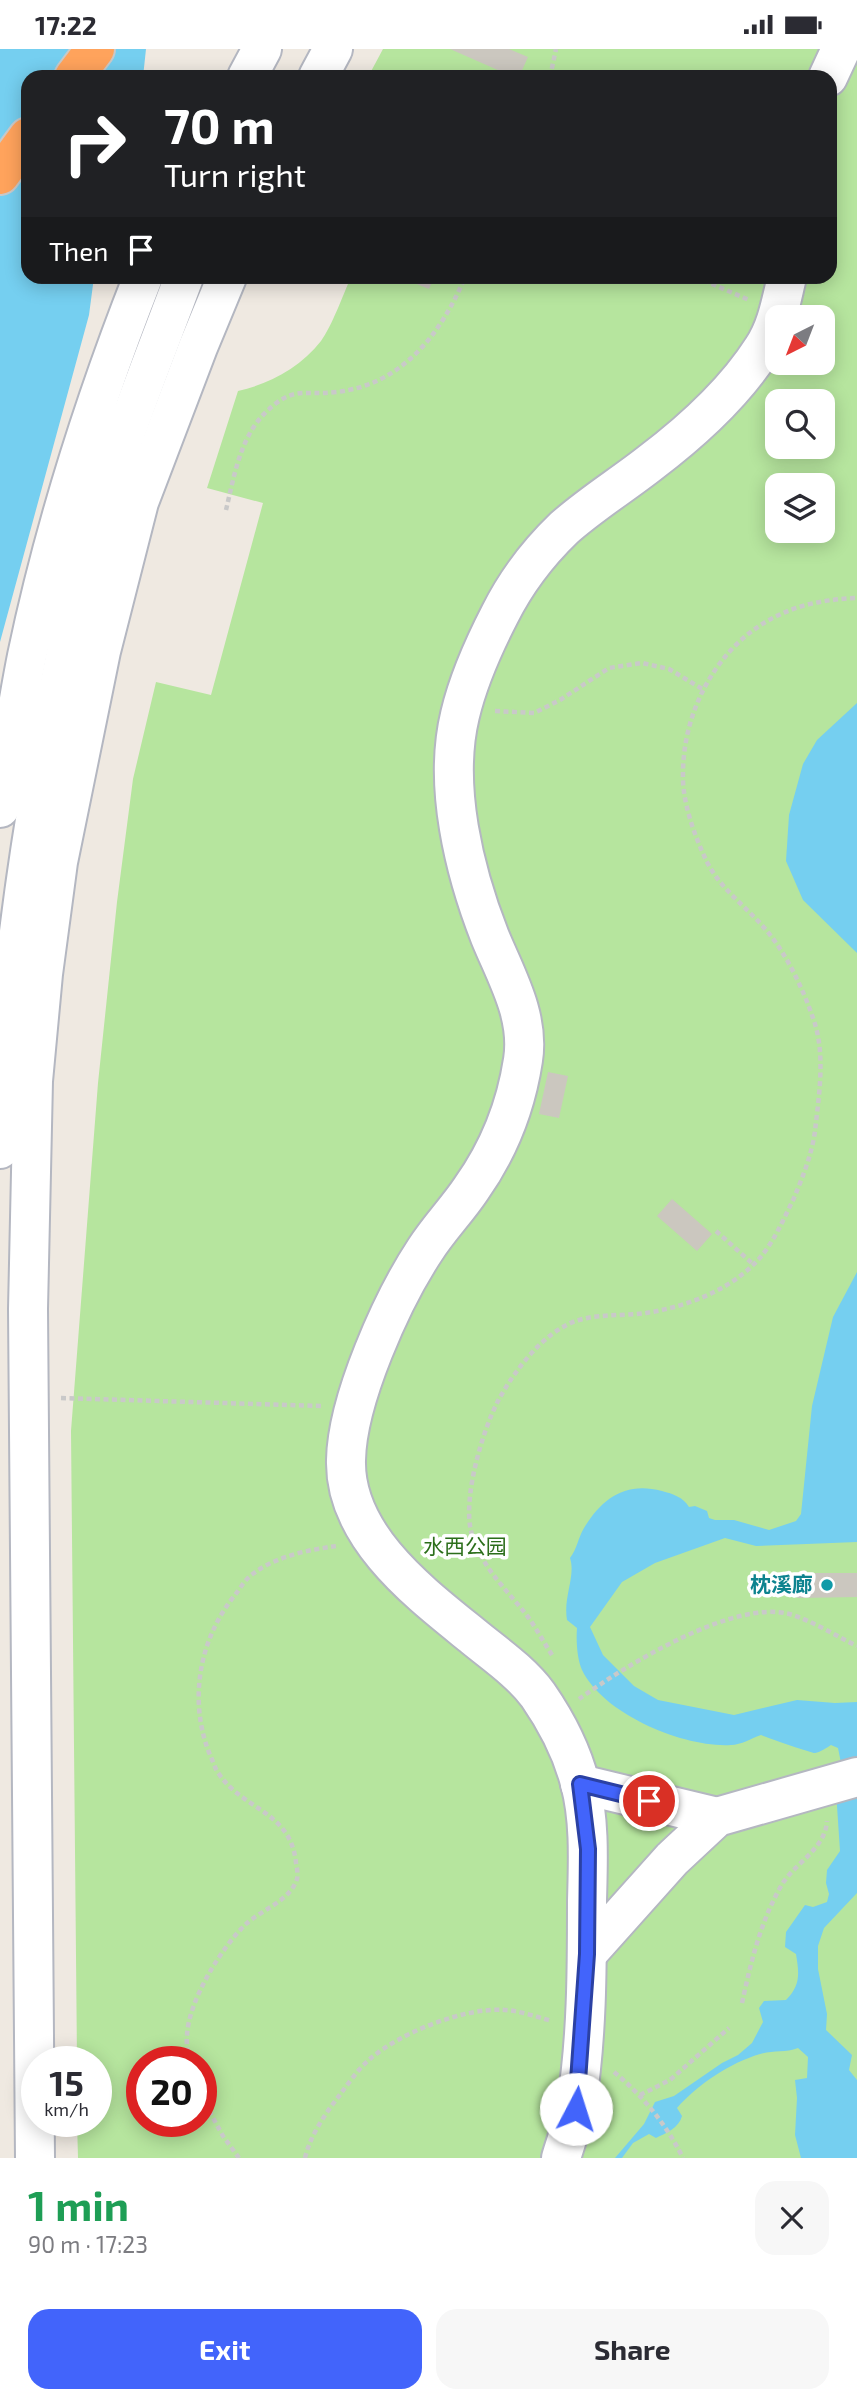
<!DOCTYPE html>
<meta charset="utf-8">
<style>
body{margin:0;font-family:"Exo 2","Noto Sans SC",sans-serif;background:#f7f7f7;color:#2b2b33;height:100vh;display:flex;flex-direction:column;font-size:26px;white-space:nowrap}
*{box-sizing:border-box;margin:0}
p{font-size:23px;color:#7c7c81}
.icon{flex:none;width:38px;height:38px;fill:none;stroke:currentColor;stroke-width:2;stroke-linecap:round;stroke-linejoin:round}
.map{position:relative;height:2109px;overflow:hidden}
.side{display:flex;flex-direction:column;background:#fff;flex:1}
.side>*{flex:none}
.top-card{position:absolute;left:21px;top:21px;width:816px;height:214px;border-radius:21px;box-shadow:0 4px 18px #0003;background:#202124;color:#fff;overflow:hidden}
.needle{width:46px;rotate:222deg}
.controls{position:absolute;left:765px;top:256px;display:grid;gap:14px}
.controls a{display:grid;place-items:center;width:70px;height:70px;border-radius:14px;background:#fff;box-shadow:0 4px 18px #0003;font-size:35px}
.speed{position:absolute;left:21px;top:1997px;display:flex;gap:14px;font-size:35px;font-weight:700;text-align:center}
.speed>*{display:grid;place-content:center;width:91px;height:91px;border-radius:50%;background:#fff;box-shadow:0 4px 18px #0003;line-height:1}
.speed small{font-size:18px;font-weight:400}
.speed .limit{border:10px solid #d22;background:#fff;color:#111}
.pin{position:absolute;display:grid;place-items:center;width:60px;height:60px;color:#fff;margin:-30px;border:4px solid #fff;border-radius:50%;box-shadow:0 2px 7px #0007}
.me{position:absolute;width:77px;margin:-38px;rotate:5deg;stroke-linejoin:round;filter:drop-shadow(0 0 5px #0008)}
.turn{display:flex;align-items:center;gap:24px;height:147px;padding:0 28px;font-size:32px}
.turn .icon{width:91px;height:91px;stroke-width:2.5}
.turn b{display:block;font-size:49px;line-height:60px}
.then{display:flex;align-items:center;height:66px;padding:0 28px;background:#0003;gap:14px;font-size:26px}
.round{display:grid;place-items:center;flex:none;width:74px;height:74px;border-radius:21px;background:#f7f7f7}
.headline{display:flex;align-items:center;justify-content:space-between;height:119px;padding:0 28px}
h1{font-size:42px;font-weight:700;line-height:52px;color:#1e9e55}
.button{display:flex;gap:14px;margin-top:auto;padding:14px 28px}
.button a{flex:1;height:80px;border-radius:21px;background:#4264fb;color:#fff;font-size:28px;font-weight:700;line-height:80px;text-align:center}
.button a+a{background:#f7f7f7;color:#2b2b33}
.status{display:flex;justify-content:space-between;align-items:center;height:49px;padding:0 35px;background:#fff;direction:ltr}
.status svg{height:19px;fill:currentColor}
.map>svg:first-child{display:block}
</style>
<div class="status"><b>17:22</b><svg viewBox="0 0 49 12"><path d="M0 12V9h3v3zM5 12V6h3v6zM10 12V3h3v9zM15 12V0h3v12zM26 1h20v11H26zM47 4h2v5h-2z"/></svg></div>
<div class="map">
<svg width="857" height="2109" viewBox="0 0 857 2109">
<rect width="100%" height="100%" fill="#efe9e1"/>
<path fill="#b6e59e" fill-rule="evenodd" d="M 383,0 L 857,0 L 857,2109 L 78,2109 L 77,2072 L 96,2072 L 96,2012 L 77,2012 L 71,1382 L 98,1034 L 117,853 L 133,730 L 156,633 L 211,646 L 263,454 L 207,439 L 238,342 C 269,335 300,319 321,292 C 332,277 343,246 351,228 L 830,228 L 830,28 L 368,28 ZM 777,268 L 822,268 L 822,313 L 777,313 ZM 777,352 L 822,352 L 822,397 L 777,397 ZM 777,436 L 822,436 L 822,481 L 777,481 ZM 142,2012 L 201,2012 L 201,2072 L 142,2072 Z"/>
<g fill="#75cff0">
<path d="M 0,0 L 146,0 L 143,28 L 28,28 L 28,228 L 94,228 L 89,266 L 0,593 Z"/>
<path d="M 857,654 L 857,904 L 803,851 L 786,812 L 789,766 L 803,715 L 817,691 Z"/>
<path d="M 857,1223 L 857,1493 L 756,1497 L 725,1489 L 655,1514 L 622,1533 L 590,1578 L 603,1606 L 634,1637 L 658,1651 L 734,1666 L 797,1651 L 835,1654 L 857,1653 L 857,1844 L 824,1879 L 818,1897 L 818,1920 L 827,1965 L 826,1981 L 852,2006 L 849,2021 L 857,2031 L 857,2109 L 801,2109 L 795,2086 L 797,2049 L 795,2031 L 807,2029 L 808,2008 L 798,1999 C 785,2004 773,2001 760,2005 C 730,2014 698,2035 677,2059 L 682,2067 C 679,2079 666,2084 656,2089 L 649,2085 L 633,2094 L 622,2109 L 615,2109 L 644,2075 L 655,2053 L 674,2047 L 722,2014 L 738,2006 L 752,1994 L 763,1973 L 759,1959 L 764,1952 L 786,1951 C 801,1936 799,1924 796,1905 L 785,1898 L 786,1883 L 805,1856 L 813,1858 L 827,1853 L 829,1845 L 826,1834 L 827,1821 L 840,1802 L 836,1742 L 841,1714 L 838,1699 L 831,1696 C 826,1699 821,1703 815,1704 C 812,1704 768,1689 761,1686 C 752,1689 741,1696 731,1696 C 684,1699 603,1665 582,1621 C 577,1610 576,1591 577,1579 L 567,1571 C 563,1548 576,1527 570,1509 C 577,1500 578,1489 584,1479 C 602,1449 626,1432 662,1442 C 673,1445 683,1448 689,1458 L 695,1457 L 707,1462 L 709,1469 L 715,1471 L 734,1471 L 769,1481 L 796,1472 L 801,1465 L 812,1357 L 833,1268 Z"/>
</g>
<g fill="#cbc7bf">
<path d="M 450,0 L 509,0 L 528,8 L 519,28 L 497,28 L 500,22 Z"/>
<path d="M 399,228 L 434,228 L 429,240 Z"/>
<path d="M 548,1023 L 568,1027 L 559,1069 L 539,1065 Z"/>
<path d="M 672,1150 L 712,1185 L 697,1202 L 657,1167 Z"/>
<path d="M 797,1524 L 857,1524 L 857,1548 L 797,1549 Z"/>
</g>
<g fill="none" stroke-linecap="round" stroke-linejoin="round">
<g stroke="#b4b7c1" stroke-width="42">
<g id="minor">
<path d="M 247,28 L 262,0"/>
<path d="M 318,28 L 333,0"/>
<path d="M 828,28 L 841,0"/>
<path d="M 0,759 C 10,708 17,657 27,607 C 54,478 95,350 143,228"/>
<path d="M 0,1100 C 7,960 24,823 50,685 C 63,617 76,549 94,483 C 118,396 153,312 184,228"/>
<path d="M 580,1735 L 717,1768"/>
<path d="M 587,1905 L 672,1810 L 717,1768 L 857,1728"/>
<path d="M 35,2109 L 28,1260 L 33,1032 L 43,925 L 58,813 L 101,602 L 139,453 L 198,298 L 227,228"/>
<path d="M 561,2109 C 566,2092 573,2074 576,2057 C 587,1990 587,1920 587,1852 C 588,1813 590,1771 580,1734 C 572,1703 556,1672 538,1646 C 521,1623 496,1606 474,1588 C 421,1545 344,1488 346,1411 C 347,1351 392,1251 425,1201 C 439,1179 457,1161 471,1140 C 498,1102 516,1057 523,1011 C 530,967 506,927 490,888 C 464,822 443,736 460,666 C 468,632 484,596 500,565 C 516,533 538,504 564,479 C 591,455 622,436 650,414 C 691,383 735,343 763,299 C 777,278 781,252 787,228"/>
</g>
</g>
<g stroke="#c9c9c9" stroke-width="42">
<g id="highway">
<path d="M 74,28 L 95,0"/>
<path d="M 0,126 L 28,88"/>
</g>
</g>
<g stroke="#c9c9c9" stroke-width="4.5" stroke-dasharray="5 3.5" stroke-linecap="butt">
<path d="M 550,28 L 556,0"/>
<path d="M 696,228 L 749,251"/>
<path d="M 226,461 C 234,428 240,388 266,363 C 294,336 303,347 336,343 C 402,336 441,285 465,228"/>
<path d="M 495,662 L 534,664 L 560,651 L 609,619 L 642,614 L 669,620 L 704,641"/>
<path d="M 716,1182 L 754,1216"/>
<path d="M 61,1349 L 321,1357"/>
<path d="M 552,1606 C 543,1592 535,1577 525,1564 C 505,1539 479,1515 471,1482 C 463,1448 482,1383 498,1352 C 512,1326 536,1293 563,1278 C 587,1263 618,1268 646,1264 C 684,1258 726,1243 754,1215 C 772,1198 783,1171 794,1149 C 803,1127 812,1105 815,1082 C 819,1046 826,1004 813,969 C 803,940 787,906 767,882 C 747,858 722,842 707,813 C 695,788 682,753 683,725 C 683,659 720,592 781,565 C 804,554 832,550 857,549"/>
<path d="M 579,1650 C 625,1617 733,1550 789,1565 C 809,1570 838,1588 857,1597"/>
<path d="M 742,1954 C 751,1913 760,1874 781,1837 C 794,1814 825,1801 827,1772"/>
<path d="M 189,2012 C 188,2004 186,1994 187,1986 C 189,1951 221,1899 246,1875 C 261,1861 290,1852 297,1830 C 298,1825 297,1818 296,1814 C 291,1762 243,1761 219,1725 C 215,1720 213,1712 210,1706 C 188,1652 199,1590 235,1546 C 239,1541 243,1534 248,1529 C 271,1508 307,1501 337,1497"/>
<path d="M 614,2023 C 643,2047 666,2075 683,2109"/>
<path d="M 640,2046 L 670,2031 L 729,1979"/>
<path d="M 201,2047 L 223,2087 L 239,2109"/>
<path d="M 305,2109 C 310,2087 325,2065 339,2047 C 348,2035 358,2020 370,2010 C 400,1984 464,1958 505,1961 C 521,1962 537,1968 552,1972"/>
</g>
<use href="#minor" stroke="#fff" stroke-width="38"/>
<use href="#highway" stroke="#ffa35c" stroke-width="38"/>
</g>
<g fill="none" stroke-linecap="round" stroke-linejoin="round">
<g stroke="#2b41a3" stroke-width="18">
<path id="route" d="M 576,2060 L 587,1905 L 588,1800 L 580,1735 L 649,1752"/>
</g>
<use href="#route" stroke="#4264fb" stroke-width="12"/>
</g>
<circle fill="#0f9aa8" stroke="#fff" stroke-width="2.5" cx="827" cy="1536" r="7"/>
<g text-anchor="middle" stroke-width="7" stroke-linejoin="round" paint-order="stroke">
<g font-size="21" fill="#2c6e1b" stroke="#fff">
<text x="465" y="1505">水西公园</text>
</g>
<g font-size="21" font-weight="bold" fill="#0d838f" stroke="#fff" text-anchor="end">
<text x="813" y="1543">枕溪廊</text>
</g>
</g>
</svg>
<div class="controls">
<a><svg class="needle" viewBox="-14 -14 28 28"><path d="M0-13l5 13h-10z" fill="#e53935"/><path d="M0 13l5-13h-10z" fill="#7c7c81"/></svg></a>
<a><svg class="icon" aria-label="search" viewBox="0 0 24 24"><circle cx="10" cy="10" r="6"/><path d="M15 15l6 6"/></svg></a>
<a><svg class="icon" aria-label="layers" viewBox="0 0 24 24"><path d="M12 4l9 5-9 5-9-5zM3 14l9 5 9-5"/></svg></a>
</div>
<div class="speed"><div>15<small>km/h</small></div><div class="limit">20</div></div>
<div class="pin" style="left:649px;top:1752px;background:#d93025"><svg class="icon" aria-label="arrive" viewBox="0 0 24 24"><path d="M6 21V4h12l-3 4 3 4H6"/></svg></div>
<svg class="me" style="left:576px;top:2060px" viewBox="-20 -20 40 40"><circle r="19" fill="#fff"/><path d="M0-13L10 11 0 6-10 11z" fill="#4264fb"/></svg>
<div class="top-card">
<div class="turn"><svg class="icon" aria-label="right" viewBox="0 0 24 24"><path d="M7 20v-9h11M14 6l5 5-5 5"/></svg><div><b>70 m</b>Turn right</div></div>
<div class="then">Then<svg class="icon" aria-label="arrive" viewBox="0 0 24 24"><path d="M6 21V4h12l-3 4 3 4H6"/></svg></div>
</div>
</div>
<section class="side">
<div class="headline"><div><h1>1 min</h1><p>90 m · 17:23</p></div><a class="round"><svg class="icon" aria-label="close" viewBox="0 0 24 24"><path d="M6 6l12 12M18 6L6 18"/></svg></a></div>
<div class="button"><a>Exit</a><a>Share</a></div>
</section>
